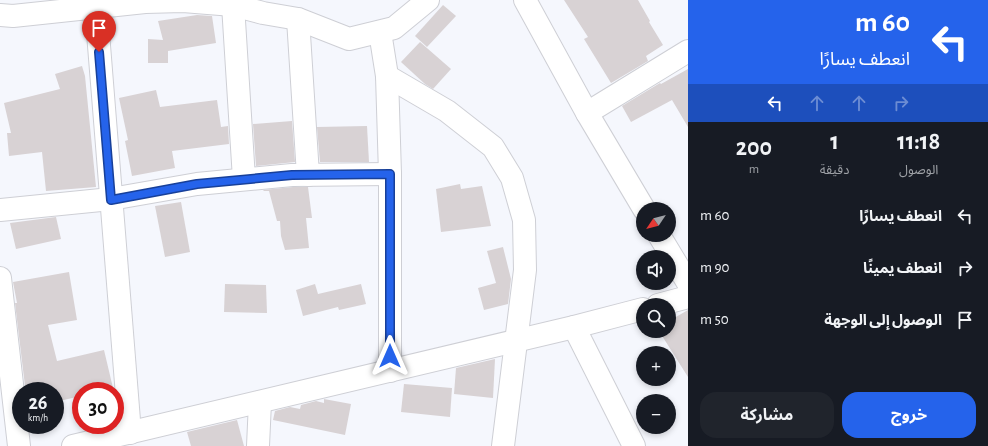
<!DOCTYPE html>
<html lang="ar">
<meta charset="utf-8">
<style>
body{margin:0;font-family:"Alegreya Sans","Noto Sans Arabic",sans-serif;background:#20242c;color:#f1f3f6;direction:rtl;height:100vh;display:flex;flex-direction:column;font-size:15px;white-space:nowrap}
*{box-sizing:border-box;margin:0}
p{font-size:13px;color:#9ea1a6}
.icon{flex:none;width:22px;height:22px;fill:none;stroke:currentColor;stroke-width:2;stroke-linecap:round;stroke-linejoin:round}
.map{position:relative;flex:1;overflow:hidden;direction:ltr}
.side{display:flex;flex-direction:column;background:#171b24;width:300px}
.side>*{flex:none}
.top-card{background:#2563eb;color:#fff;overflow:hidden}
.needle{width:26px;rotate:235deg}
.buttons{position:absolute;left:636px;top:202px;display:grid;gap:8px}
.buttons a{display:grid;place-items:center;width:40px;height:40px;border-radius:50%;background:#171b24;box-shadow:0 2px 6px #0003;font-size:20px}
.speed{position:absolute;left:12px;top:382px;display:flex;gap:8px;font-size:20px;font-weight:700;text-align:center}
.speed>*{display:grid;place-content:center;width:52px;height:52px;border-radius:50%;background:#171b24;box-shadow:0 2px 6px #0003;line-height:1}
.speed small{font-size:10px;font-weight:400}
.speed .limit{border:6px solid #d22;background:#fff;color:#111}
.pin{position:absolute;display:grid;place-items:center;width:34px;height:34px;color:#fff;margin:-41px -17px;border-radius:50% 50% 50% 0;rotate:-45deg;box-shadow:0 0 4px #0007}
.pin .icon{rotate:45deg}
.me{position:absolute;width:44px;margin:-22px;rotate:0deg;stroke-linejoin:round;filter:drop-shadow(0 0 3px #0008)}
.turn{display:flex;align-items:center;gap:14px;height:84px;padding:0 12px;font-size:18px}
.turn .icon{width:52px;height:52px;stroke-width:2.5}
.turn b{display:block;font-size:28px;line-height:34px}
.lanes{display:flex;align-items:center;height:38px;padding:0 12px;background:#0003;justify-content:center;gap:20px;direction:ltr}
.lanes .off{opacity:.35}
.eta{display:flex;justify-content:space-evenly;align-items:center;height:68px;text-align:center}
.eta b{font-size:24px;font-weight:700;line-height:28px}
.primary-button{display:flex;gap:8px;margin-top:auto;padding:8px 12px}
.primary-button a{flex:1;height:46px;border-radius:16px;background:#2563eb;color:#fff;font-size:16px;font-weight:700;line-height:46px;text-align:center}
.primary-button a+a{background:#20242c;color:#f1f3f6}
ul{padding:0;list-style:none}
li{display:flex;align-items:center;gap:12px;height:52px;padding:0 12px}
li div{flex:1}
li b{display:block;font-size:15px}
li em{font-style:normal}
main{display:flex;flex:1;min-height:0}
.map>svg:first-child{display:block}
</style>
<main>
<section class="side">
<div class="top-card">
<div class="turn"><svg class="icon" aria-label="left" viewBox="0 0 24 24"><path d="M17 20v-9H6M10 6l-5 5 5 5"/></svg><div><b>60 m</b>انعطف يسارًا</div></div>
<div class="lanes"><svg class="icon" aria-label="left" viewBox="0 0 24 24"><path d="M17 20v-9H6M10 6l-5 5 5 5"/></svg><svg class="icon off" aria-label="ahead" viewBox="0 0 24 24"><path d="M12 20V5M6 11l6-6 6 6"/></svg><svg class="icon off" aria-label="ahead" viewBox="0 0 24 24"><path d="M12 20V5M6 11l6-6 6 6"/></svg><svg class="icon off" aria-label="right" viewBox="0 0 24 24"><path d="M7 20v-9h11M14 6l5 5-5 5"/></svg></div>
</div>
<div class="eta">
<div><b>11:18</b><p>الوصول</p></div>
<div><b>1</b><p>دقيقة</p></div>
<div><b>200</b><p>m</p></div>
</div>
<ul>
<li><svg class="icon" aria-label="left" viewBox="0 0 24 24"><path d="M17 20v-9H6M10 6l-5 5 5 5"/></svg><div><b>انعطف يسارًا</b></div><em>60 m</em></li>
<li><svg class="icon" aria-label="right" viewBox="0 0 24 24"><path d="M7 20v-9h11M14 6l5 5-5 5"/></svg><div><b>انعطف يمينًا</b></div><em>90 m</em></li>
<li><svg class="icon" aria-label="arrive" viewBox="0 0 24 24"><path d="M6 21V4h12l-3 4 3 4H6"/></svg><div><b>الوصول إلى الوجهة</b></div><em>50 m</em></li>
</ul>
<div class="primary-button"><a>خروج</a><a>مشاركة</a></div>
</section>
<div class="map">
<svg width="688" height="446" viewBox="0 0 688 446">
<rect width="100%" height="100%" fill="#f5f7fd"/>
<g fill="#d8d2d4">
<path d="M 564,0 L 638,0 L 650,21 L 649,22 L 663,45 L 646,56 L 648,61 L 611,83 L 584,39 L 588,37 Z"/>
<path d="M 443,5 L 456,16 L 427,47 L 415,36 Z"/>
<path d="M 197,15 L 212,16 L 216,43 L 168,51 L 168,63 L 148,63 L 148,39 L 163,40 L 158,21 Z"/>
<path d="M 420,42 L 451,69 L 433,89 L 425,84 L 401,62 Z"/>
<path d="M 82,66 L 85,76 L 96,187 L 46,191 L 42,152 L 9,156 L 7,133 L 11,133 L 4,103 L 60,89 L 55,74 Z"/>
<path d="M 688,69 L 688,127 L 672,100 L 631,122 L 622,106 L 660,83 L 661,84 Z"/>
<path d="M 156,90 L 160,107 L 217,100 L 221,127 L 228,126 L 229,144 L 172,151 L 175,168 L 132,176 L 125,141 L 128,140 L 119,98 Z"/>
<path d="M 292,121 L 295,162 L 256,166 L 253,124 Z"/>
<path d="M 367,126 L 369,162 L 320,162 L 317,127 Z"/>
<path d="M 460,184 L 461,189 L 482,186 L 491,226 L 441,232 L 436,189 Z"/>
<path d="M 293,187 L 308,187 L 312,218 L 306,218 L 309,248 L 285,250 L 281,236 L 280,221 L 277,221 L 269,191 L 264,191 L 263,190 Z"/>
<path d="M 181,202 L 190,252 L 165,257 L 155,206 Z"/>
<path d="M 56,217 L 61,239 L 16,249 L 10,223 Z"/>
<path d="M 503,247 L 511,279 L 508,304 L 484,310 L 478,288 L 496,283 L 487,251 Z"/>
<path d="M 69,272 L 77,320 L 48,325 L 57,361 L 104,350 L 113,388 L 100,391 L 81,391 L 81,396 L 55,402 L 55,391 L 28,391 L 27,385 L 25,386 L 15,303 L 17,303 L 13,282 Z"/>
<path d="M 225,284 L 266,285 L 267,313 L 224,312 Z"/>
<path d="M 315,284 L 318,294 L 361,284 L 366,304 L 339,310 L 338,307 L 303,316 L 296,290 Z"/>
<path d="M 688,310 L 688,377 L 659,331 L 669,331 L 669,321 Z"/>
<path d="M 495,359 L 493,398 L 454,394 L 456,368 Z"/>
<path d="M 404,384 L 452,388 L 450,417 L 401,412 Z"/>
<path d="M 324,399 L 351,404 L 345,435 L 273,420 L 275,411 L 290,407 L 300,409 L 301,405 L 316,401 L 324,403 Z"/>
<path d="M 237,420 L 244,446 L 191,446 L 187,432 Z"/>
</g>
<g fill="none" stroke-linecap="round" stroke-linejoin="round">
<g stroke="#cecfd5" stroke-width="24">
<g id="minor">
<path d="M 525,0 L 587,113 L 644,209"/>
<path d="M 233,5 L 244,179"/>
<path d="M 96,8 L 130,433"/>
<path d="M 0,15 L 13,16 L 145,2 L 183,1 L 233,5 L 263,13 L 298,19 L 349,39 L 394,28 L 428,0"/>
<path d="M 298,19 L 308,175"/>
<path d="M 380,32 L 387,76 L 390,174 L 390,371"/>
<path d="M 387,76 L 447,111 L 493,147 L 512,178 L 524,220 L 525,270 L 503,446"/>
<path d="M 587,113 L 688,51"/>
<path d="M 0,210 L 111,199 L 197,184 L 292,175 L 390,174"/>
<path d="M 659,235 L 688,283"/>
<path d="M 0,278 L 19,446"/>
<path d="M 658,305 L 688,297"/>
<path d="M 574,327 L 634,446"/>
<path d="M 73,446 L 574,327 L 643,309"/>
<path d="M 258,446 L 260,402"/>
</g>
</g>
<use href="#minor" stroke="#fff" stroke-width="22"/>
</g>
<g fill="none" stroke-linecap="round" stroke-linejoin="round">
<g stroke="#184099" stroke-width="10">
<path id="route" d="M 99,52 L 111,200 L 197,184 L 292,175 L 390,174 L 390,356"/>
</g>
<use href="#route" stroke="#2563eb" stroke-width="7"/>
</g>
</svg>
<div class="buttons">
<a><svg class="needle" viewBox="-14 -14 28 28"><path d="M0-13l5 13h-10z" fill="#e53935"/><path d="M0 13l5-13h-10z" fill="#9ea1a6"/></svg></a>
<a><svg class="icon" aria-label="sound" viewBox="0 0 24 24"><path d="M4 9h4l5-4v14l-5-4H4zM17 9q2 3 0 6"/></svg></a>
<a><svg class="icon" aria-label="search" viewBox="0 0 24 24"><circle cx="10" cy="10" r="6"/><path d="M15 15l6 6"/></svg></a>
<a>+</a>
<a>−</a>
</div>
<div class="speed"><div>26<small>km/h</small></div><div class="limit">30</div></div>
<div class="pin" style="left:99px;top:52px;background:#d93025"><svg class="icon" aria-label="arrive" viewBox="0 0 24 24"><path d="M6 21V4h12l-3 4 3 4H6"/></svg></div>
<svg class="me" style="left:390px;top:356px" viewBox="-20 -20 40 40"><path d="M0-17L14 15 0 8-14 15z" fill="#2563eb" stroke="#fff" stroke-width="4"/></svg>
</div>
</main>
